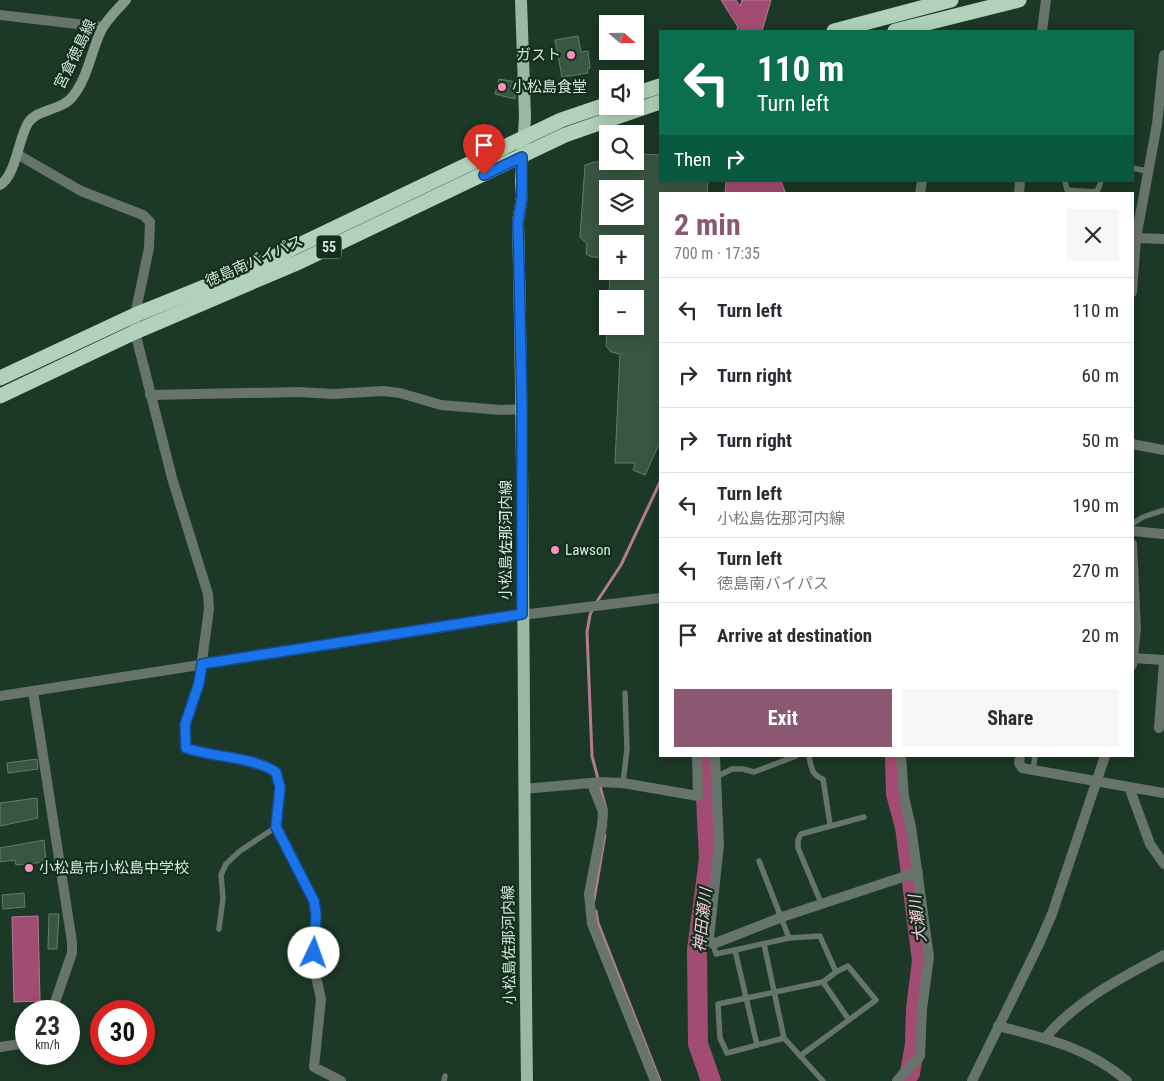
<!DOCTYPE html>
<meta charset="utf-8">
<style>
body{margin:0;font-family:"Roboto Condensed","Noto Sans JP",sans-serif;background:#f7f7f7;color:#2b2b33;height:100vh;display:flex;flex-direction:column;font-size:19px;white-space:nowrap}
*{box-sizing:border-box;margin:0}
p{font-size:16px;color:#7c7c81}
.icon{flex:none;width:28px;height:28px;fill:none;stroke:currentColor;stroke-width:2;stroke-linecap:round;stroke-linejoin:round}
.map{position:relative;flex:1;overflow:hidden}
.side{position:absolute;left:659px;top:192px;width:475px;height:565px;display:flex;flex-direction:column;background:#fff;border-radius:0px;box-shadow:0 2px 12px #0003}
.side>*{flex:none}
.guide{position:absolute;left:659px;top:30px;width:475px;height:152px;border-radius:0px;box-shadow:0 2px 12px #0003;background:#0b6e4f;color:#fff;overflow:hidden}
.needle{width:32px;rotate:110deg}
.fabs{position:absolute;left:599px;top:15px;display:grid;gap:10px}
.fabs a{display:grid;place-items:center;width:45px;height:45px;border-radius:0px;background:#fff;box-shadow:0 2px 12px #0003;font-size:25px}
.speed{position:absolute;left:15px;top:1000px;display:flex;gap:10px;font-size:25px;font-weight:700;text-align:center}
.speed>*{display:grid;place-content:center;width:65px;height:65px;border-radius:50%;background:#fff;box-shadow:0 2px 12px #0003;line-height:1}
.speed small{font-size:12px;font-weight:400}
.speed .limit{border:8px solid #d22;background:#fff;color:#111}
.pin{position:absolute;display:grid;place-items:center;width:42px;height:42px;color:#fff;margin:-51px -21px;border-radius:50% 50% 50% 0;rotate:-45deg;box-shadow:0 0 5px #0007}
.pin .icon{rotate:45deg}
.me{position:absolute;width:55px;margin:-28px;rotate:3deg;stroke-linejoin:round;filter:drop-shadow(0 0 4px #0008)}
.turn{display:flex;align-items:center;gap:18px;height:105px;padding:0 15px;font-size:22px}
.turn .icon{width:65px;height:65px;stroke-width:2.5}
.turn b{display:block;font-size:35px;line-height:42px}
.then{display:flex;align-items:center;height:48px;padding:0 15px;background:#0003;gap:10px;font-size:19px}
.round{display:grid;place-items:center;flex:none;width:52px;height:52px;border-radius:0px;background:#f7f7f7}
.summary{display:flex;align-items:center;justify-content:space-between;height:85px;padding:0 15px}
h1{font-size:30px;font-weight:700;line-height:38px;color:#8a5872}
.cta{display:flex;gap:10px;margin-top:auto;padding:10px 15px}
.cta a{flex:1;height:58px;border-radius:0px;background:#8a5872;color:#fff;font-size:20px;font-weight:700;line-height:58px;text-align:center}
.cta a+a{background:#f7f7f7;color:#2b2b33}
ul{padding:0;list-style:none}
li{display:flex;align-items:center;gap:15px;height:65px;padding:0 15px;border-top:1px solid #e1e1e2}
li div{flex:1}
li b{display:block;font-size:19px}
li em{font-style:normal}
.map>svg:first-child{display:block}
</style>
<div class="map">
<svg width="1164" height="1081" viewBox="0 0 1164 1081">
<rect width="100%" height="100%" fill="#1c3826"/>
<g fill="#a34c73" stroke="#b37a92">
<path d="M 721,0 L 736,0 L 740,6 L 742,0 L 771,0 L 762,31 L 736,31 L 738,27 Z"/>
<path d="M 726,181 L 781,181 L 786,194 L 725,194 Z"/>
<path d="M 38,916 L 40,1001 L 14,1002 L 12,917 Z"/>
</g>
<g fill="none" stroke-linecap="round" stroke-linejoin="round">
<g stroke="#b37a92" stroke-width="3">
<path d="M 596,603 L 621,565 L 660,482"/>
<path d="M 593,608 L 590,615 L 587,632 L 592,756 L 606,809"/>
<path d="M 594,900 L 605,835"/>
<path d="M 596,911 L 598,923 L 660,1081"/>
</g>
<g stroke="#a34c73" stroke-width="20">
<path d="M 704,756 L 709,859 L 697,950 L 698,1044 L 711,1081"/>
<path d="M 895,756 L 896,794 L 905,827 L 922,961 L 916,1009 L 915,1044 L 910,1073 L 904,1081"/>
</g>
</g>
<g fill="#395642" stroke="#607e69" fill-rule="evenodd">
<path d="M 578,36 L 581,52 L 588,51 L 590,68 L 587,69 L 588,73 L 562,77 L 555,40 Z"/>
<path d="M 499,79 L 516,82 L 515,99 L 495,94 Z"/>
<path d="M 641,154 L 660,155 L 660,181 L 708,181 L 707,194 L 660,194 L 660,442 L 645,475 L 633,470 L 635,463 L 615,463 L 620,354 L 611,352 L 606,346 L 607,326 L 635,326 L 635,299 L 609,299 L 610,271 L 635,271 L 635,244 L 608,244 L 608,258 L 592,257 L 586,254 L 587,244 L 580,237 L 585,165 L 594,162 L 639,162 ZM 608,189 L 635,189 L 635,216 L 608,216 Z"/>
<path d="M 37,759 L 38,769 L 8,773 L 7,763 Z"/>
<path d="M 37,798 L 38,818 L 0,826 L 0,803 Z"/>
<path d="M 44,840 L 46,862 L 16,865 L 15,860 L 0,862 L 0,848 Z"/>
<path d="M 24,893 L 25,907 L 3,909 L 2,895 Z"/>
<path d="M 49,914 L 59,914 L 57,949 L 48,949 Z"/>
</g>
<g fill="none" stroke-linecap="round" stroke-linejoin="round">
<g stroke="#67746b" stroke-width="5.5">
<path d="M 1132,168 L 1147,171"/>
<path d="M 1065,181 L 1067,190 L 1093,192 L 1098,190 L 1101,181"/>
<path d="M 1132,524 L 1143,517 L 1164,510"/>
<path d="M 809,756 C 811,768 812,775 823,779 L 830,824"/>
<path d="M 1033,770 L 1035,756"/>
<path d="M 716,777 L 732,769 L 743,769 L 754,772 L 796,756"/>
<path d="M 623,783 L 627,749 L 625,693"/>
<path d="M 759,861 L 789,938 L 820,936 L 836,972 L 823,982"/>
<path d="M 822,905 L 798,848 L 798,840 L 801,834 L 864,817"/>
<path d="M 219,929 L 223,898 L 221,875 L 226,864 L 240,851 L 276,827"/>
<path d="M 713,944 L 716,954 L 735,950"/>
<path d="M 764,944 L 784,1038"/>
<path d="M 757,1045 L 735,950 L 789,938"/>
<path d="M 800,1056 L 876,1000 L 848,966 L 836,972"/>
<path d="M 444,1081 L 445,1076"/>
<path d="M 823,1081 L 784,1038 L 727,1053 L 720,1038 L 718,1004 L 823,982 L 849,1020"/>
</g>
<g stroke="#67746b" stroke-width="10">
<path d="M 0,15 L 103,27"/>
<path d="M 1042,31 L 1046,0"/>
<path d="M 17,154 L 81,191 L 143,215 L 150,222 L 149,248 L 135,315 L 135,332 L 172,478 L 208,594 L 209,609 L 199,683 L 185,725 L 186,748 C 215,758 251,756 276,772 L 280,787 L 276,827 L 314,901 L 316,914 L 314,968 L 321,999 L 314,1067 L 341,1081"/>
<path d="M 920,194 L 922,181"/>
<path d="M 1019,194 L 1020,181"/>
<path d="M 1136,238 L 1164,239"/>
<path d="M 1132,292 L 1136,238 L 1157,124 L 1164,55"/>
<path d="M 150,395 L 299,392 L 333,394 L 383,391 L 400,393 L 441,405 L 501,410 L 522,409"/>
<path d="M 1132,444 L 1164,450"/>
<path d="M 1132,531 L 1164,534"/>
<path d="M 1132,544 L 1136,629 L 1132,665"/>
<path d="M 1132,658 L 1164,660"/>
<path d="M 33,691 L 72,942 L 72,953 L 52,1011"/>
<path d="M 0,696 L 522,615 L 660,598"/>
<path d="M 1159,728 L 1164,662"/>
<path d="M 715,756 L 719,845 L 709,938 L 713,944 L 782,917 L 918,872"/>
<path d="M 1020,756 L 1019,763 L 1022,768 L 1129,787 L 1150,844 L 1164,864"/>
<path d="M 592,784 L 603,812 L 602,826 L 589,894 L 592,924 L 655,1081"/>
<path d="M 1129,787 L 1164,793"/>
<path d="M 524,789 L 601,782 L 623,783 L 698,796 L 697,756"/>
<path d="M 998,1026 C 1046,1038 1089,1048 1127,1081"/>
<path d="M 1045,1038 C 1077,1000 1121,978 1164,955"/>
<path d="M 0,1047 L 26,1043"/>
<path d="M 897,1081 L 920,1056 L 922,1009 L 929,957 L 911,827 L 904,797 L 901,756"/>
<path d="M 972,1081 L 1039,944 L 1052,914 L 1105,756"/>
</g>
<path stroke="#859a8b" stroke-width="10" d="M 0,185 C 16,175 18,140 28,123 C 38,108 62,111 73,96 C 87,79 91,53 100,33 C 105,21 117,10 126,0"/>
<path stroke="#9cb7a4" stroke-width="12" d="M 521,0 L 525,117 L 521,181 L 522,196 L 518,222 C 525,508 523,795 527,1081"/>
<g stroke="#b1d1ba" stroke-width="15">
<path d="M 834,31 L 951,0"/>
<path d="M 895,31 L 1019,0"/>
<path d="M 635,94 L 660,86"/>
<path d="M 0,378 L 135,315 L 249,269 L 561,120 L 608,104"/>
<path d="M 0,396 L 135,332 L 299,262 L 565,135 L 660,102"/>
</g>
</g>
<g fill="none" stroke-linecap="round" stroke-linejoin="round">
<g stroke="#114b97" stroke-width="12">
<path id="route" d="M 314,953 L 316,914 L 314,901 L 276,827 L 280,787 L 276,772 C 250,756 215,758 186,748 L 185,725 L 199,683 L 202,664 L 522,614 L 522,409 L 518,222 L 522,196 L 522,157 L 484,175"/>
</g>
<use href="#route" stroke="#1a73e8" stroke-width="9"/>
</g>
<g fill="#fe8ebe" stroke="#122e1c" stroke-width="2">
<circle cx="571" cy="55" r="5"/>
<circle cx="502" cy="87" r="5"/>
<circle cx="555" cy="550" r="5"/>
<circle cx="29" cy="868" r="5"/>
</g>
<g text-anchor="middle" stroke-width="4.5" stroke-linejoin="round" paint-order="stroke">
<rect fill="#122e1c" stroke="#9cb0a2" stroke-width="1" x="316.5" y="235.5" width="25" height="23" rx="4"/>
<g font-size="14" font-weight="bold" fill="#d7e7db">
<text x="329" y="252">55</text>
</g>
<g font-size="15" fill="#d7e7db" stroke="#122e1c">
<text transform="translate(75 54) rotate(-64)" y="5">宮倉徳島線</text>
<text transform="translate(254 261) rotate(-24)" y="5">徳島南バイパス</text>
<text transform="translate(506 540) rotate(-90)" y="5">小松島佐那河内線</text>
<text transform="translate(509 945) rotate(-91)" y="5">小松島佐那河内線</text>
</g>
<g font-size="15" fill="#d7e7db" stroke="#122e1c" text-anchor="start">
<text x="561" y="60" text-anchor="end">ガスト</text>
<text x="512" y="92">小松島食堂</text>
<text x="565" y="555">Lawson</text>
<text x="39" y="873">小松島市小松島中学校</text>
</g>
<g font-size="16" font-style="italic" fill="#fbc9dc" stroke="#122e1c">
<text transform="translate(917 919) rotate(-97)" y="6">大瀬川</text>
<text transform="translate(702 920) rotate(-84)" y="6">神田瀬川</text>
</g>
</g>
</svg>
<div class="fabs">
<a><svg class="needle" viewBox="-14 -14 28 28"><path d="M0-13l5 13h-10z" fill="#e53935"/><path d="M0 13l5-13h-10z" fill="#7c7c81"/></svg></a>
<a><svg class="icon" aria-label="sound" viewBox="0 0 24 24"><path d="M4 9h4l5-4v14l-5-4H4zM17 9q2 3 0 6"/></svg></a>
<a><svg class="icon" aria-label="search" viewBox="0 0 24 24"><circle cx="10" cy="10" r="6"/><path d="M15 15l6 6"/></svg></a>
<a><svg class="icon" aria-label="layers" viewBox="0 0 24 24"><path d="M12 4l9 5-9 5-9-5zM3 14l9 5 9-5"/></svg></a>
<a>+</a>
<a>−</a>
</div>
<div class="speed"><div>23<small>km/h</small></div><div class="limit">30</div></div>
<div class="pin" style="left:484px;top:175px;background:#d93025"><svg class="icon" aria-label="arrive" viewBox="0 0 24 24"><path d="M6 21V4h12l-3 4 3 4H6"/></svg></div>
<svg class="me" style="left:314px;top:953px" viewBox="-20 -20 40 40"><circle r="19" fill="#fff"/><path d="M0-13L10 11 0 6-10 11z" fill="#1a73e8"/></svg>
<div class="guide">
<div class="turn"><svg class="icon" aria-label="left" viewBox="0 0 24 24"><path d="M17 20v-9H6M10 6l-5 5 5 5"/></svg><div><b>110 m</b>Turn left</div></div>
<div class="then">Then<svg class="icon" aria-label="right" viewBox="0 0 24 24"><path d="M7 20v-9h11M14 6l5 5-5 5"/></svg></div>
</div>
<section class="side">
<div class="summary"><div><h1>2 min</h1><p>700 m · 17:35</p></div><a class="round"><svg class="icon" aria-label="close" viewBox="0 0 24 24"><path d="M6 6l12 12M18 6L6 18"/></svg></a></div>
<ul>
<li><svg class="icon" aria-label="left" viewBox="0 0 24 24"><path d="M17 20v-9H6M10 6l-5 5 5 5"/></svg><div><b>Turn left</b></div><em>110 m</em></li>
<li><svg class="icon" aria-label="right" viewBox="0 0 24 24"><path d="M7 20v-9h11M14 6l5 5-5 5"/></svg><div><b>Turn right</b></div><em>60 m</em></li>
<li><svg class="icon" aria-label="right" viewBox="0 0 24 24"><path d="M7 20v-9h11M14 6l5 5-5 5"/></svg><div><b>Turn right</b></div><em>50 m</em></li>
<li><svg class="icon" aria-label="left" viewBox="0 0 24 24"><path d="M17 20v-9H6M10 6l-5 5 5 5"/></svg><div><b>Turn left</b><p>小松島佐那河内線</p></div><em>190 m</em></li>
<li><svg class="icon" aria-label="left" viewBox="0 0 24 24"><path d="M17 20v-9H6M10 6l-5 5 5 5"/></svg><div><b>Turn left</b><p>徳島南バイパス</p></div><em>270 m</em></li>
<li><svg class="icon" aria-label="arrive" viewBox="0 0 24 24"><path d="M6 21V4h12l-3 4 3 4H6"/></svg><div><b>Arrive at destination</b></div><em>20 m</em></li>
</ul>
<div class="cta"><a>Exit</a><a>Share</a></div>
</section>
</div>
